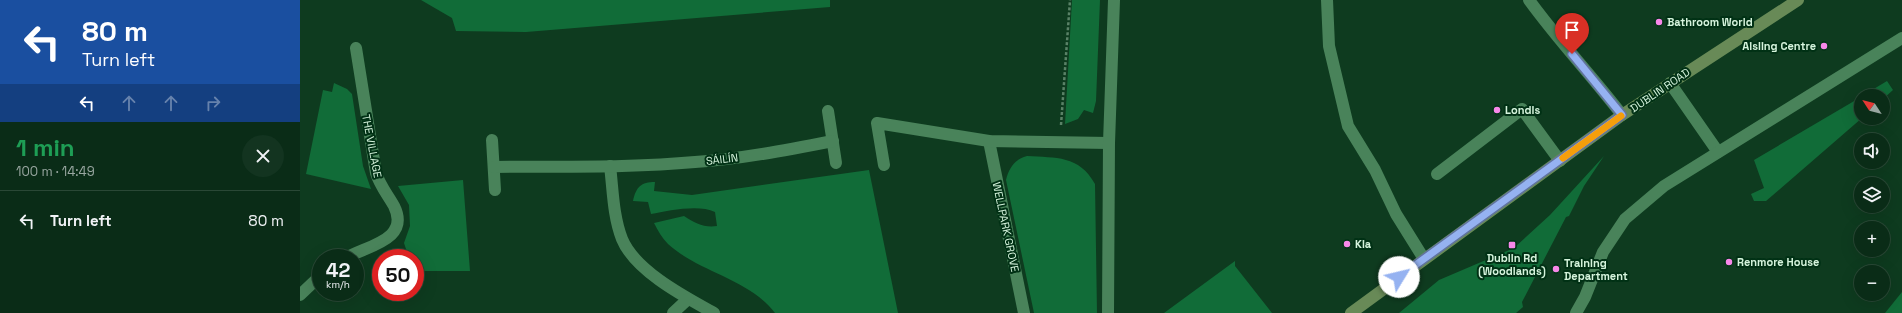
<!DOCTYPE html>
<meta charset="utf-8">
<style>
body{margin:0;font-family:"Space Grotesk",sans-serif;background:#133420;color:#f1f3f6;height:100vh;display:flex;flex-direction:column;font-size:15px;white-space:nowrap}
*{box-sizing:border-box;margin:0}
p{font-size:13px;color:#99a7a1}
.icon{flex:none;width:22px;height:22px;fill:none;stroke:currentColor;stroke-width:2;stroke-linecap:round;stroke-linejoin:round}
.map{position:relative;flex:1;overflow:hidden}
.drawer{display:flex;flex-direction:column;background:#0a2c17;width:300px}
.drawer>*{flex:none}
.banner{background:#1a4fa0;color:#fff;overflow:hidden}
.needle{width:26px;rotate:306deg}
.fabs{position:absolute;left:1554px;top:89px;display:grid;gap:8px}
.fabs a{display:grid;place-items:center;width:36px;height:36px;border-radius:50%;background:#0a2c17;box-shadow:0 4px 16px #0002,0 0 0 1px #2a4836;font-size:20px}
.speed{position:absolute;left:12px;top:249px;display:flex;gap:8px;font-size:20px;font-weight:700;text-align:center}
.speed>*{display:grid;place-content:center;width:52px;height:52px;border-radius:50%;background:#0a2c17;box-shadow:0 4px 16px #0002,0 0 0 1px #2a4836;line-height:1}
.speed small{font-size:10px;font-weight:400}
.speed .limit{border:6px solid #d22;background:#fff;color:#111}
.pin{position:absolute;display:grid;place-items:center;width:34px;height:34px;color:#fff;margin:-41px -17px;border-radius:50% 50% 50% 0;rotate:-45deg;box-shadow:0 0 4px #0007}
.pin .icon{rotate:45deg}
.me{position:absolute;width:44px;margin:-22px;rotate:54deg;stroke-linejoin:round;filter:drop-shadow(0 0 3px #0008)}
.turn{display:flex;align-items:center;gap:14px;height:84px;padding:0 16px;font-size:18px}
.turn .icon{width:52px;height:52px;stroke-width:2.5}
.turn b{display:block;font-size:28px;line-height:34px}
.lanes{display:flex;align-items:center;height:38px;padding:0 16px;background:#0003;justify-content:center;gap:20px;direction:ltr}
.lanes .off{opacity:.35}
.round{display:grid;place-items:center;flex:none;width:42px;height:42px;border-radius:21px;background:#133420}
.head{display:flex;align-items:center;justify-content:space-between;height:68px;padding:0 16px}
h1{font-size:24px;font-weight:600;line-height:30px;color:#1e9e55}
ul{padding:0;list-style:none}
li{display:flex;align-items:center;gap:12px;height:60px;padding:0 16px;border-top:1px solid #2a4836}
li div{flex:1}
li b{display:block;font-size:15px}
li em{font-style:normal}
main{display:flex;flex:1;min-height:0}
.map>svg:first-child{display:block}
</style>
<main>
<section class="drawer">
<div class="banner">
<div class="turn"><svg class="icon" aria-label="left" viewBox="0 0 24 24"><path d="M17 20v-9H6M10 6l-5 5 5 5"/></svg><div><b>80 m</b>Turn left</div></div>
<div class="lanes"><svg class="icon" aria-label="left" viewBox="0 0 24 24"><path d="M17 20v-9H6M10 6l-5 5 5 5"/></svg><svg class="icon off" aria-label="ahead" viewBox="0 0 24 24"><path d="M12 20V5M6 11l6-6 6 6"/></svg><svg class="icon off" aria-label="ahead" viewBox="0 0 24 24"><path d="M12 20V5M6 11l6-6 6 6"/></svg><svg class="icon off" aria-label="right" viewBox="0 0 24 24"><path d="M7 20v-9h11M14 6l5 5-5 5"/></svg></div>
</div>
<div class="head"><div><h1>1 min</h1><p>100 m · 14:49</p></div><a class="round"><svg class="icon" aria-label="close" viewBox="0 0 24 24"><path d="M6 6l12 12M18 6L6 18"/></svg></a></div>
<ul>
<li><svg class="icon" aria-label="left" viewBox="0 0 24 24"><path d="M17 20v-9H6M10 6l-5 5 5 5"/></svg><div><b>Turn left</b></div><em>80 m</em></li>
</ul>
</section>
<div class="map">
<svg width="1602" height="313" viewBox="0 0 1602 313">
<rect width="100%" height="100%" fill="#0e3b1f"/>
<g fill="#116c38">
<path d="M 121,0 L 530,0 L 530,7 L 226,32 L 156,31 L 152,18 Z"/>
<path d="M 772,0 L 800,0 L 796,101 L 793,113 L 784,110 L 778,119 L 765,124 Z"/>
<path d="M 1587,81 L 1593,90 L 1583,99 L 1583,96 L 1562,96 Z"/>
<path d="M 34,83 L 47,89 L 52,94 L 63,166 L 71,189 L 6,174 L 23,90 L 32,92 Z"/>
<path d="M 1561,97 L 1562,118 L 1466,201 L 1454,201 L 1451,194 L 1464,188 L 1454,160 Z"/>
<path d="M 727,156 C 756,158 779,155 795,184 L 797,313 L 734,313 L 706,180 C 709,168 715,159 727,156 Z"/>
<path d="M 1304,156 L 1284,186 L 1269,216 L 1266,217 L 1222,302 L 1223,307 L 1216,313 L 1099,313 L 1139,280 L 1214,248 L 1250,215 Z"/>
<path d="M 569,170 L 598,313 L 475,313 C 448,278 400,273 368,244 C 362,238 358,231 354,223 L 384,216 C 395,223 404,228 417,226 L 415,212 C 398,204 368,211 351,214 L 348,202 L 333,201 C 336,187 341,182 355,182 L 354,191 L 392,195 Z"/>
<path d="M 163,180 L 170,271 L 115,271 L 115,258 L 109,258 L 104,243 L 110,226 L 109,205 L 98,186 Z"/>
<path d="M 935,261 L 935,266 L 972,313 L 864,313 Z"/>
<path d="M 1602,292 L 1602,313 L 1585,313 Z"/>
</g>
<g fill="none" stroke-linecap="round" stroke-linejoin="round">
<path stroke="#5a8267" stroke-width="2.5" stroke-dasharray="3 2" stroke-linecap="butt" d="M 761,125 L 770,0"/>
<g stroke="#49835a" stroke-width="12">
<path d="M 1027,0 L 1029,46 L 1048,126 L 1075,170 L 1096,214 L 1124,259"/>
<path d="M 1229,0 C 1258,40 1292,76 1322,115"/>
<path d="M 1370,83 L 1418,152"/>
<path d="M 1137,174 L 1222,109 L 1260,161"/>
<path d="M 1276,313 L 1285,297 L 1303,252 L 1325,219 L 1364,186 L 1602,38"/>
</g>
<g stroke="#49835a" stroke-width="12">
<path d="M 528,111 L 536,163"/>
<path d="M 192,140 L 195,190"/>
<path d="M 689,141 L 724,313"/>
<path d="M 584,165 L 577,123 L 689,141 L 809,143"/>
<path d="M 310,166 C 313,190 313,216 322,239 C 335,271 385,297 414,313"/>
<path d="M 194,167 C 261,166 328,168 395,162 C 441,159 487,150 533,141"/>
<path d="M 46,258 C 66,246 111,240 94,206 C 88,195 80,186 76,173 L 56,48"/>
<path d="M 0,295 L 21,275"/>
<path d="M 373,313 L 388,299"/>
<path d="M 808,313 L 809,143 L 814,0"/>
</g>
<path stroke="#688a57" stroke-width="12" d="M 1051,313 L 1322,115 L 1498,0"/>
</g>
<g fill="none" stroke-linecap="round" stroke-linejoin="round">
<g stroke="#61749d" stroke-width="10">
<path id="route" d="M 1099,277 L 1322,115 L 1272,54"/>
</g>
<use href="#route" stroke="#95b2f1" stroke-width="7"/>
<path stroke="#f59e0b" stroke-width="7" d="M 1263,158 L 1321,116"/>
</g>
<g fill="#f888e9" stroke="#013115" stroke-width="1.5">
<circle cx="1359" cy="22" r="4"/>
<circle cx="1524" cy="46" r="4"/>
<circle cx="1197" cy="110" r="4"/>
<circle cx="1047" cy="244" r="4"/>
<rect x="1208" y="241" width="8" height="8" rx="2"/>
<circle cx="1429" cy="262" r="4"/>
<circle cx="1256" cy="269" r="4"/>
</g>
<g text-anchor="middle" stroke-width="4" stroke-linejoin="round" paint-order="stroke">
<g font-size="11" font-weight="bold" fill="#d6f4dd" stroke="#013115" text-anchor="start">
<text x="1367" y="26">Bathroom World</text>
<text x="1516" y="50" text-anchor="end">Aisling Centre</text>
<text x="1205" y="114">Londis</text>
<text x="1055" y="248">Kia</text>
<text x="1212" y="262" text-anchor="middle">Dublin Rd<tspan x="1212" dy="13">(Woodlands)</tspan></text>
<text x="1437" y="266">Renmore House</text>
<text x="1264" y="267">Training<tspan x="1264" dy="13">Department</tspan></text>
</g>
<g font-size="11" fill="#d6f4dd" stroke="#013115">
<text transform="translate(1360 90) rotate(-34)" y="4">DUBLIN ROAD</text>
<text transform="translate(72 146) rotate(79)" y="4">THE VILLAGE</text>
<text transform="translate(422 159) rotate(-7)" y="4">SÁILÍN</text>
<text transform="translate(706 227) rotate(78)" y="4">WELLPARK GROVE</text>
</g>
</g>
</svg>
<div class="fabs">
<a><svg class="needle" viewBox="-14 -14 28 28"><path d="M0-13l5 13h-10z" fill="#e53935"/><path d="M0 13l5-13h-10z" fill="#99a7a1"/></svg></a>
<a><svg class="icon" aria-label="sound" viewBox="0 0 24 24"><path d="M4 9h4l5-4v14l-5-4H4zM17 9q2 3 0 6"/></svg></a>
<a><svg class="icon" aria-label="layers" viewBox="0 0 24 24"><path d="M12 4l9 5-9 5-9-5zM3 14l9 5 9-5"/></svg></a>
<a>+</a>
<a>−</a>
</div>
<div class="speed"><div>42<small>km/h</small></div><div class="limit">50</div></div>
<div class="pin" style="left:1272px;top:54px;background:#d93025"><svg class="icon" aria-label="arrive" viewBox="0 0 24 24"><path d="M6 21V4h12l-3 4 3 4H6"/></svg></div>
<svg class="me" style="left:1099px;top:277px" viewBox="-20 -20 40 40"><circle r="19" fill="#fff"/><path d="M0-13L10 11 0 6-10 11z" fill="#95b2f1"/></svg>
</div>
</main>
